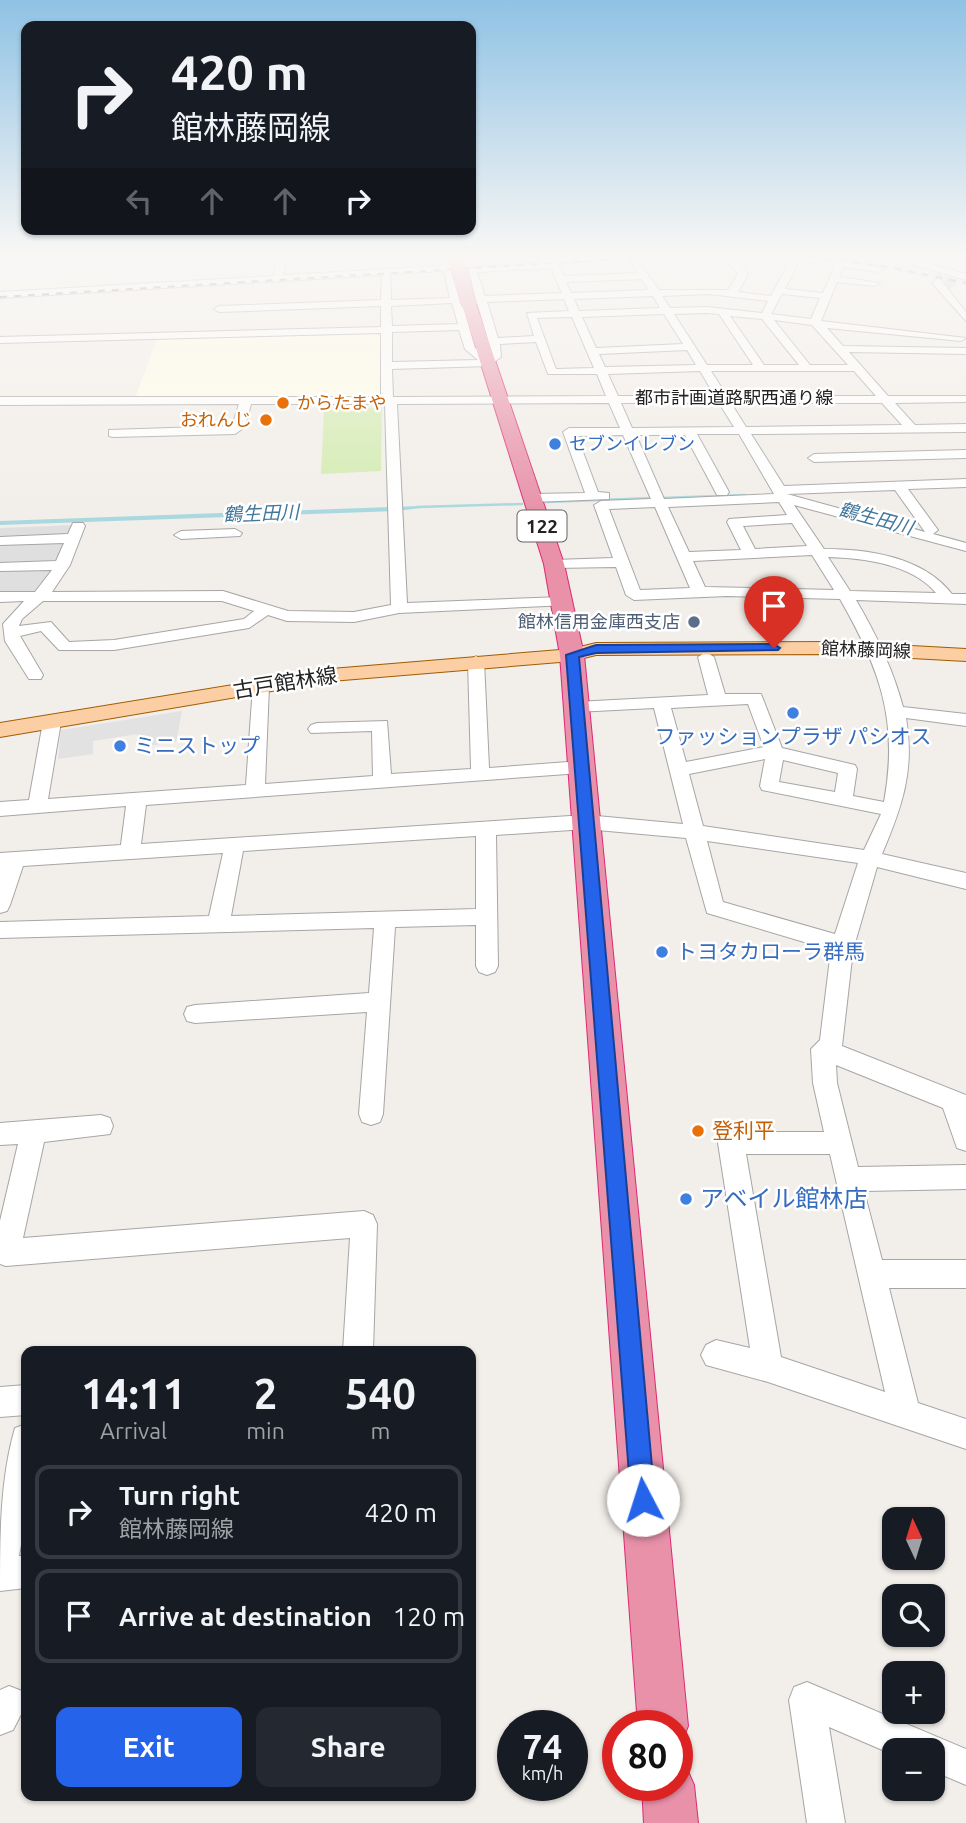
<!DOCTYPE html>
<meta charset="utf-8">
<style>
body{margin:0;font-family:Ubuntu,"Noto Sans JP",sans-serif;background:#242831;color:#f1f3f6;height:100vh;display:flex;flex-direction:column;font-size:26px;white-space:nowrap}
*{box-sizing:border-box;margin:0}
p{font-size:23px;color:#9ea1a6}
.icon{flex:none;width:38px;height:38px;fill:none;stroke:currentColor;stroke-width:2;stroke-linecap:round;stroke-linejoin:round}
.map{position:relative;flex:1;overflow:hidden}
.details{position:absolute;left:21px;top:1346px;width:455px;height:455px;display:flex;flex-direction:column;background:#171b24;border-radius:14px;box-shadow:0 2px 5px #0004}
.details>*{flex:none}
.top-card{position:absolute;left:21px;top:21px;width:455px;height:214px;border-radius:14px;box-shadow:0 2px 5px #0004;background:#171b24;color:#f1f3f6;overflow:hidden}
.needle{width:46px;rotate:356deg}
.fabs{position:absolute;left:882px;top:1507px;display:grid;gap:14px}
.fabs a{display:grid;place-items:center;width:63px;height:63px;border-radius:14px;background:#171b24;box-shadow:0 2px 5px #0004;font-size:35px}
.speed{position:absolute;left:497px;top:1710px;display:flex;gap:14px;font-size:35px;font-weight:700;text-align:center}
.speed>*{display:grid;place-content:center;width:91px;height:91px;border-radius:50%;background:#171b24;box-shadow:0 2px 5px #0004;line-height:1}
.speed small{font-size:18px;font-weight:400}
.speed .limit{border:10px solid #d22;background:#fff;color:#111}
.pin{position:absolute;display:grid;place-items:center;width:60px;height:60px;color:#fff;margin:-72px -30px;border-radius:50% 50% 50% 0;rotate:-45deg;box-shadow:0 0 7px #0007}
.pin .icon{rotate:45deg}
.me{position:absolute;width:77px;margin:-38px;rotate:355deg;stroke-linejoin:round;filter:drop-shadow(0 0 5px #0008)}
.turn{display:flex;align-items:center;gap:24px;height:147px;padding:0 35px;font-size:32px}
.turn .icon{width:91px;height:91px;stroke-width:2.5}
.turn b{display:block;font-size:49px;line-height:60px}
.lanes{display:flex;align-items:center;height:66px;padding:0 35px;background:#0003;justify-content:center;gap:35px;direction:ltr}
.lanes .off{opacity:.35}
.eta{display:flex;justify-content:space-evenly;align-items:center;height:119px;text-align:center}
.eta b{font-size:42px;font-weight:700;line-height:49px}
.primary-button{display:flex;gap:14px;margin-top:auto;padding:14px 35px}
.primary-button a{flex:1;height:80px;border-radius:14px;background:#2563eb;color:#fff;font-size:28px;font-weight:700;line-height:80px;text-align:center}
.primary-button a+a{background:#242831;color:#f1f3f6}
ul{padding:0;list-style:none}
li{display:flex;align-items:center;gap:21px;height:94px;margin:0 14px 10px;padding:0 21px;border:4px solid #363941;border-radius:14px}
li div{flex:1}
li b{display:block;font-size:26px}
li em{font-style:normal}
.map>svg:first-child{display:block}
</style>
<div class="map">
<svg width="966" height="1823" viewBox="0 0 966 1823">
<rect width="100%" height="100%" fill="#f2eee9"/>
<path fill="#e0dfdf" d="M 75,525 L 62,560 L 34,593 L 0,595 L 0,528 Z"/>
<path fill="#ebdbe9" d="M 799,257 L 891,257 L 966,279 L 966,286 L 887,269 Z"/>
<path fill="#fffde5" d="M 380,331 L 381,395 L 378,396 L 135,398 L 158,337 Z"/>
<path fill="#d2ebaf" d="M 354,407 L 382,408 L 381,471 L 321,474 L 324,410 Z"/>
<path fill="#e2e2e2" d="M 182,711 L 176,742 L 140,747 L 137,734 L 93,741 L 93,754 L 58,759 L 61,730 Z"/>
<path fill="#a9d8df" d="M 419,506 L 420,508 L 397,511 L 0,525 L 0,521 Z"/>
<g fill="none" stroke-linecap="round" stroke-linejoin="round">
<g stroke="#a9d8df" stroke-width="2.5">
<path d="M 662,498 L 745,495"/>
<path d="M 546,502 L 653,498"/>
<path d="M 417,507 L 522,504"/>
<path d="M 854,513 L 966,543"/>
</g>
<path stroke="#c8c5c1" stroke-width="10" stroke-dasharray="10 5" stroke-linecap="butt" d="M 937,267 L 955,290"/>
<g stroke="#a6a6a6" stroke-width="2">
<g id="minor">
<path d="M 277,257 L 287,257 L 283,275 L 442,266 L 440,257 L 450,257 L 460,297 L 475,297 L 469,268 L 536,263 L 540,259 L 623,257 L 558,264 L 564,276 L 639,273 L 630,260 L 635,257 L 659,290 L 728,290 L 738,274 L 725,257 L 735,257 L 748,274 L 738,292 L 771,296 L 792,257 L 841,259 L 884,269 L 879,272 L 843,267 L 839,277 L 880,283 L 875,286 L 837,282 L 821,321 L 966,338 L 961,341 L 827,328 L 843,346 L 966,348 L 966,354 L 849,352 L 888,396 L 966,396 L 966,402 L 895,403 L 915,425 L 966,424 L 966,432 L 751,434 L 784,486 L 966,479 L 966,487 L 908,489 L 938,530 L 933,534 L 966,543 L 966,551 L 794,505 L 824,549 C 869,549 923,557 952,594 L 966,594 L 966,604 L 856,600 C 876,634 893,669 903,707 L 966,714 L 966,726 L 906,718 C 915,770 902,807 882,854 L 966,873 L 966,889 L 877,867 L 853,950 L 842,1046 L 966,1095 L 966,1151 L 957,1148 L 943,1108 L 836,1065 L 837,1083 L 858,1167 L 966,1165 L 966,1189 L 864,1191 L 882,1260 L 966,1260 L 966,1288 L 889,1288 L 918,1403 L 966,1419 L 966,1449 L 768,1382 L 706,1365 L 701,1355 L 706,1345 L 716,1340 L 750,1348 L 718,1143 L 722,1135 L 731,1132 L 824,1132 L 813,1083 L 811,1049 L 820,1040 L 831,950 L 707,913 L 686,838 L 586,829 L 496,835 L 498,966 L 495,972 L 487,975 L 479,972 L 476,966 L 476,925 L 395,927 L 383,1114 L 380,1122 L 371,1125 L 362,1122 L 359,1114 L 367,1012 L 195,1023 L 187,1021 L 184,1014 L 187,1007 L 195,1005 L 369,993 L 374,928 L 0,938 L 0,922 L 209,916 L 223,853 L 23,866 L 10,905 L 7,911 L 0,913 L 0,853 L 121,845 L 126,806 L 0,816 L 0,802 L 29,800 L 43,722 L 52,716 L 61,722 L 48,799 L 246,785 L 253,686 L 261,681 L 269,686 L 265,784 L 373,776 L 372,731 L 311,733 L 308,729 L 311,725 L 317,723 L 387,721 L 391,774 L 471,769 L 468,661 L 476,656 L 484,661 L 489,768 L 581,761 L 590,767 L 581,773 L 146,805 L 141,844 L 586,815 L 683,824 L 654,708 L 576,712 L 567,707 L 576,702 L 708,695 L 698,657 L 706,652 L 714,657 L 725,694 L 761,694 L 782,748 L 855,765 L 857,769 L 853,796 L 884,802 C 899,721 880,669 840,599 L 727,596 L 634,600 L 626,595 L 616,567 L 554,568 L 547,564 L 554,560 L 613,558 L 594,505 L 601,501 L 651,499 L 623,435 L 577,436 L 598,492 L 609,493 L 609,499 L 533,502 L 526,498 L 533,494 L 585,493 L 563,432 L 569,428 L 620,428 L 609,403 L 397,404 L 407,603 L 562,597 L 570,602 L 567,605 L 399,613 L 354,622 L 287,621 L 268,615 L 249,628 L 114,650 L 59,650 L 41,631 L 20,636 L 43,675 L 41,679 L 29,679 L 5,641 L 3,624 L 24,601 L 0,602 L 0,592 L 35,592 L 52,570 L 0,571 L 0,563 L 56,561 L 64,543 L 0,545 L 0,537 L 68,534 L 73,523 L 83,523 L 85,526 L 70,565 L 52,592 L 223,591 L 288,611 L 354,612 L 391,605 L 385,404 L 251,404 L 245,427 L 235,434 L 113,437 L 109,436 L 109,430 L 232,426 L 239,404 L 0,405 L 0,397 L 381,397 L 381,333 L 0,343 L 0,337 L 381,327 L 381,306 L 219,312 L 214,309 L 219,306 L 381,300 L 382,275 L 0,298 L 0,292 L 274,276 ZM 799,261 L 835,266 L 823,293 L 785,289 ZM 551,268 L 562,293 L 485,296 L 477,272 ZM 444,271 L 450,298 L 391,300 L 390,274 ZM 642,279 L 649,290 L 571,293 L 566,282 ZM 709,294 L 768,301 L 762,313 L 707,307 L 670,308 L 662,296 ZM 782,294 L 820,298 L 811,319 L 771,314 ZM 653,296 L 660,308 L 579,311 L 574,299 ZM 564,299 L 569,311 L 527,313 L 534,336 L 498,338 L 487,302 ZM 477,302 L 491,350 L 489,358 L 475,348 L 462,303 ZM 452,303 L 458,324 L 392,326 L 391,306 ZM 707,313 L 719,314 L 753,365 L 707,365 L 674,314 ZM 664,314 L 683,344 L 596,348 L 582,317 ZM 730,316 L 762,319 L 799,365 L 764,365 ZM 572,317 L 594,368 L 556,369 L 537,318 ZM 774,320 L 812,325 L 848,365 L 810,365 ZM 459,330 L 465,349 L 478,360 L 392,362 L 392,332 ZM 536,342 L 548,374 L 597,374 L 606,396 L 393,397 L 392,369 L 489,366 L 501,357 L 500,344 ZM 687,350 L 696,365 L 605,367 L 599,354 ZM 700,371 L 715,396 L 618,396 L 608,374 ZM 711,371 L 854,371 L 876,396 L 727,396 ZM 621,403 L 719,403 L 734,427 L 632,428 ZM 731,403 L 882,403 L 902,425 L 746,427 ZM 697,434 L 739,434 L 774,494 L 664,499 L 636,435 L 685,435 L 717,495 L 727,495 L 729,492 ZM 895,490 L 925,532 L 787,494 ZM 779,502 L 787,515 L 729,519 L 727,522 L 741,550 L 689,552 L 668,507 ZM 655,507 L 690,588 L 640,590 L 609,509 ZM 792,523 L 807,546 L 755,549 L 743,526 ZM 812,555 L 834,590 L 705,587 L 693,561 ZM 828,557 C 864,558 912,564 936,593 L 850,591 ZM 43,601 L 222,601 L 254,611 L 244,619 L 114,640 L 69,642 L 51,622 L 19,626 L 22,619 ZM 748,704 L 764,747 L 686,762 L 671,708 ZM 765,759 L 760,786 L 762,790 L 881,814 L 864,850 L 703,826 L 689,774 ZM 783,760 L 838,773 L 835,792 L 779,782 ZM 476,836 L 476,909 L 231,916 L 243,851 ZM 707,841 L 858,863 L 835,934 L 723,902 ZM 746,1154 L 830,1154 L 885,1392 L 781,1357 Z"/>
<path d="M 889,257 L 904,257 L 966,274 L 966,280 Z"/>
<path d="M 939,278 L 966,312 L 966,321 L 932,283 Z"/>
<path d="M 966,450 L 966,458 L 814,462 L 808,458 L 814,454 Z"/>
<path d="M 235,529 L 242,533 L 240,536 L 181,539 L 174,535 L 181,531 Z"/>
<path d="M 101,1115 L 110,1118 L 113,1126 L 110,1134 L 44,1142 L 23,1238 L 364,1211 L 373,1215 L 377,1224 L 373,1351 L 343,1351 L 350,1238 L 6,1266 L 0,1264 L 0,1221 L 18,1144 L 0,1145 L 0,1123 Z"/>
<path d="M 26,1385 L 26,1415 L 0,1417 L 0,1387 Z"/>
<path d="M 26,1424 L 26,1517 L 19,1556 L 26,1556 L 26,1588 L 0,1591 C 0,1537 0,1479 15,1428 Z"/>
<path d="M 807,1682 L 966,1749 L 966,1785 L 933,1771 L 933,1750 L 894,1750 L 894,1755 L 829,1727 L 845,1823 L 807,1823 L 789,1700 L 794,1687 Z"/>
<path d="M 9,1686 L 22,1691 L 26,1705 L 13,1730 L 0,1735 L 0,1690 Z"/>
</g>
</g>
<g stroke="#a05d00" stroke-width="2">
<path id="major" d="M 839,642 L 966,649 L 966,661 L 839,654 L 596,655 L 572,661 L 331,681 L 0,737 L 0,723 L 331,669 L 572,649 L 596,643 Z"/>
</g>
<g stroke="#dd2976" stroke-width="2">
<g id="highway">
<path d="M 469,300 L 476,304 L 564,564 L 584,655 L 688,1726 L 681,1744 L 677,1745 L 677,1726 L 638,1726 L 560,655 L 544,564 L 462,304 Z"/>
<path d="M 677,1763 L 686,1767 L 694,1785 L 698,1823 L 644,1823 L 642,1785 L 677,1785 Z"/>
</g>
</g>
<use href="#minor" fill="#fff" fill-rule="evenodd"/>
<use href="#major" fill="#fccea3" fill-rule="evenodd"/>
<use href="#highway" fill="#e891a9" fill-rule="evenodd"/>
<g stroke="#707070" stroke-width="2" stroke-dasharray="7 7" stroke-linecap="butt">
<path d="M 811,257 L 883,266 L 966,283"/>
<path d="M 0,297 L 653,257"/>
</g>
<g stroke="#dd2976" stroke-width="16" stroke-linecap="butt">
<path id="highway-bridge" d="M 455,257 L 469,304"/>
</g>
<use href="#highway-bridge" stroke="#e891a9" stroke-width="15"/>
</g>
<linearGradient id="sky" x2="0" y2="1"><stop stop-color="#8fc2e4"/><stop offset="0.5" stop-color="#f9f7f5"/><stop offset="1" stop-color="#f9f7f5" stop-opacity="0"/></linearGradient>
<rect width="966" height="512" fill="url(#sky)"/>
<path fill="#2563eb" stroke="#184099" stroke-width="2" d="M 774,644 L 780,648 L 778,650 L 596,653 L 579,657 L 655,1500 L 651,1508 L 643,1512 L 634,1508 L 631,1500 L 566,655 L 596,645 Z"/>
<g fill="#e8710a" stroke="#fff" stroke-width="2.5">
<circle cx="283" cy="403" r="7"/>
<circle cx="266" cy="420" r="7"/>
<circle cx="698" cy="1131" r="7"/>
</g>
<g fill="#3f7fe0" stroke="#fff" stroke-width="2.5">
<circle cx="555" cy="444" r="7"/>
<circle cx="793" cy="713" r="7"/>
<circle cx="120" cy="746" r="7"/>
<circle cx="662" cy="952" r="7"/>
<circle cx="686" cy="1199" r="7"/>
</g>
<circle fill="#5c6f8a" stroke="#fff" stroke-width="2.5" cx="694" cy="622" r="7"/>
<g text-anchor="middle" stroke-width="5" stroke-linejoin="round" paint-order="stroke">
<g font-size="18" fill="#222" stroke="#fff">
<text x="734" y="404">都市計画道路駅西通り線</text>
<text transform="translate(866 650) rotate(2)" y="6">館林藤岡線</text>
</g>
<g font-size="18" fill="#c56008" stroke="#fff" text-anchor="start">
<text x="297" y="409">からたまや</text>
<text x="252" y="426" text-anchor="end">おれんじ</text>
</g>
<g font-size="18" fill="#366cbe" stroke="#fff" text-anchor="start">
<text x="569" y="450">セブンイレブン</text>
</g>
<g font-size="18" fill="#4e5e75" stroke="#fff" text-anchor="end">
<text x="680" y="628">館林信用金庫西支店</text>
</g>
<g font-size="19" font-style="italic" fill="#43779b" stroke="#fff">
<text transform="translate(261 513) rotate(-2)" y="7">鶴生田川</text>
<text transform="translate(876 518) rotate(15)" y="7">鶴生田川</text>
</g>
<rect fill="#fff" stroke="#646464" stroke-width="2" x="517.5" y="510.5" width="49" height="31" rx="5"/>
<g font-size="19" font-weight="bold" fill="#222">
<text x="542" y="533">122</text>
</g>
<g font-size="21" fill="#222" stroke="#fff">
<text transform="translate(285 683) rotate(-9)" y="7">古戸館林線</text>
</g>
<g font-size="21" fill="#366cbe" stroke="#fff" text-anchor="start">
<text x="793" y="744" text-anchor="middle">ファッションプラザ パシオス</text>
<text x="134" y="753">ミニストップ</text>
<text x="676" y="959">トヨタカローラ群馬</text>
</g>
<g font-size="21" fill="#c56008" stroke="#fff" text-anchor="start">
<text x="712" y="1138">登利平</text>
</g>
<g font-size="24" fill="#366cbe" stroke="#fff" text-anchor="start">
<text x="700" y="1207">アベイル館林店</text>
</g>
</g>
</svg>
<div class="fabs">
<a><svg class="needle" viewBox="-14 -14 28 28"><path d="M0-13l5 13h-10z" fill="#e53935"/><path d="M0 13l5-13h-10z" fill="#9ea1a6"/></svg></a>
<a><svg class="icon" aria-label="search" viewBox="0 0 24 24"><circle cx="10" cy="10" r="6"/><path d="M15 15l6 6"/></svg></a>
<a>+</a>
<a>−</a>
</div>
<div class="speed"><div>74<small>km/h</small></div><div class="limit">80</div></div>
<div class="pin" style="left:774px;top:648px;background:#d93025"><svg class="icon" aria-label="arrive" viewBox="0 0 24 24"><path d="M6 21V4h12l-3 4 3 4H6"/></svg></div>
<svg class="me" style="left:643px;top:1500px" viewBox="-20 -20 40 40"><circle r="19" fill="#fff"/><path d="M0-13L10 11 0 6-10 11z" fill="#2563eb"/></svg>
<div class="top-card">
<div class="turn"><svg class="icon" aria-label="right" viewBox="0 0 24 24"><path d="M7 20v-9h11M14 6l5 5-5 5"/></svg><div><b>420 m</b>館林藤岡線</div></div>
<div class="lanes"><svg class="icon off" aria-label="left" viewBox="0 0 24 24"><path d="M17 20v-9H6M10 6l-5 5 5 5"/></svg><svg class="icon off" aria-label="ahead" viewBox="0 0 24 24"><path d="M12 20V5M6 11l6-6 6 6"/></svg><svg class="icon off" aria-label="ahead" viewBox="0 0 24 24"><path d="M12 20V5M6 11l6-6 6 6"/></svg><svg class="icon" aria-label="right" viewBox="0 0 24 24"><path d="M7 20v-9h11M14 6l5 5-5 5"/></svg></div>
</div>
<section class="details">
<div class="eta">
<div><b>14:11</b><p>Arrival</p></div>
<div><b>2</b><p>min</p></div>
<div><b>540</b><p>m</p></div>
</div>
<ul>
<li><svg class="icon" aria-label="right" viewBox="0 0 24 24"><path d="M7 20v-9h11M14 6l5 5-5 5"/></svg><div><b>Turn right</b><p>館林藤岡線</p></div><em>420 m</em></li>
<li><svg class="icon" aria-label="arrive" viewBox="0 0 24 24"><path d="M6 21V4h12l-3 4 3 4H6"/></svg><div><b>Arrive at destination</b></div><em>120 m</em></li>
</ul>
<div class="primary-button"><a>Exit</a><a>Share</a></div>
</section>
</div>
